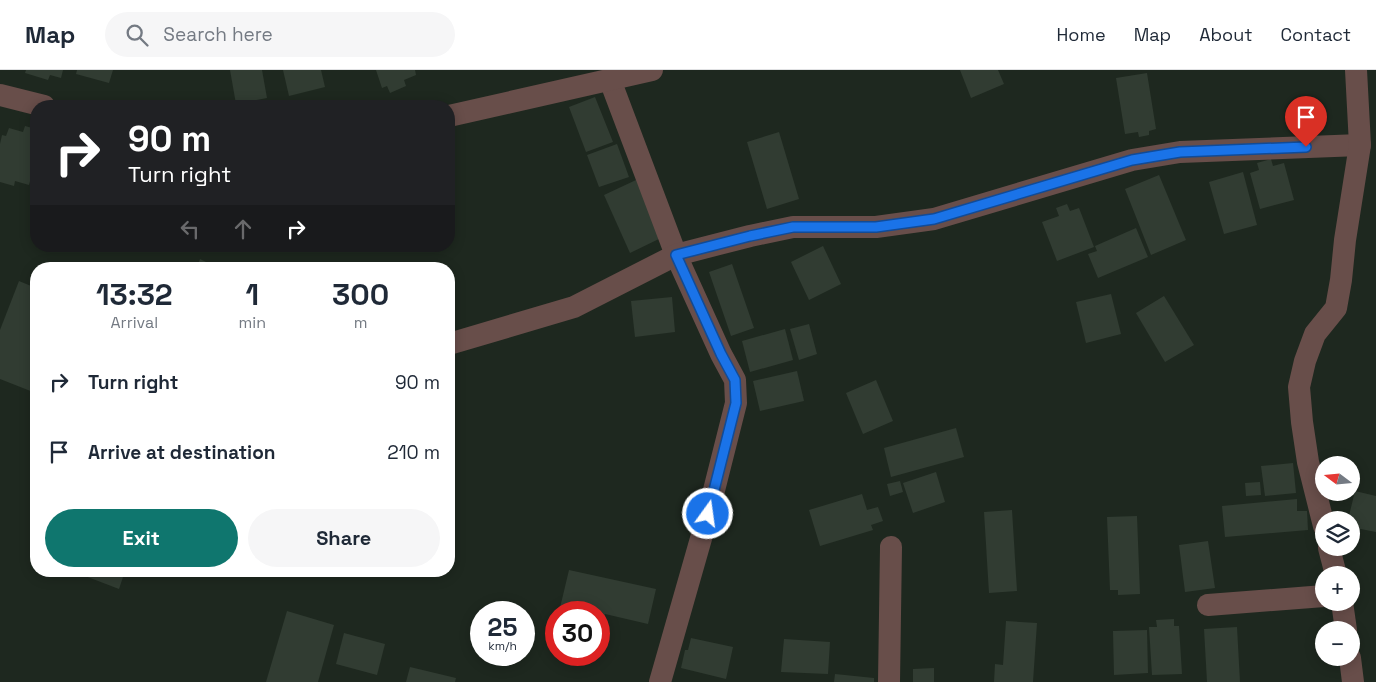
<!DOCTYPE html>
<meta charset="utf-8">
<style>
body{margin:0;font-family:"Space Grotesk",sans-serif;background:#f6f6f7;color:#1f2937;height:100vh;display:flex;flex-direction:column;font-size:19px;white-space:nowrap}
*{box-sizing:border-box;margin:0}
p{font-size:16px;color:#747a83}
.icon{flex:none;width:28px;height:28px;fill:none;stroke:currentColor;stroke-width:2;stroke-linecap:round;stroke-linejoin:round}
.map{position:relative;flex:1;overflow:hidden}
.panel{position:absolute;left:30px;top:192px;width:425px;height:315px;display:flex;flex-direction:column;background:#fff;border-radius:20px;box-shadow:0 2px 12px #0003}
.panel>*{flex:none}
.guide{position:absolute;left:30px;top:30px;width:425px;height:152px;border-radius:20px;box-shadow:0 2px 12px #0003;background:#202124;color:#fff;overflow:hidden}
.needle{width:32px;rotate:286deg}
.fabs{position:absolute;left:1315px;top:386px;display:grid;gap:10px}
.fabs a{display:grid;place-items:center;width:45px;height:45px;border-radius:50%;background:#fff;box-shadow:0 2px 12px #0003;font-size:25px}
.speed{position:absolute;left:470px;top:531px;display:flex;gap:10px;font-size:25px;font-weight:700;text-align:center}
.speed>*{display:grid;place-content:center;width:65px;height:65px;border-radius:50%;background:#fff;box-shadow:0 2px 12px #0003;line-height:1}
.speed small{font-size:12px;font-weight:400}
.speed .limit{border:8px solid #d22;background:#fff;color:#111}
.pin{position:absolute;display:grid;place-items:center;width:42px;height:42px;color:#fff;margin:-51px -21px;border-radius:50% 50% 50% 0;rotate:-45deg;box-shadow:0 0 5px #0007}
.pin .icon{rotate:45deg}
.me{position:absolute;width:55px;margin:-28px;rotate:14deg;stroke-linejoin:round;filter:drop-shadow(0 0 4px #0008)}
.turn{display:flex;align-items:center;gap:18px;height:105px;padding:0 15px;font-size:22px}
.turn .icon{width:65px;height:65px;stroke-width:2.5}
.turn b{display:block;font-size:35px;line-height:42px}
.lanes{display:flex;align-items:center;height:48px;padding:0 15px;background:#0003;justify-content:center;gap:25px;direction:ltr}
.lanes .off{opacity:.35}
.eta{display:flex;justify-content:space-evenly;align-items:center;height:85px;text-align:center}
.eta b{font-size:30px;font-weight:700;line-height:35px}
.button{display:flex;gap:10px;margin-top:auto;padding:10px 15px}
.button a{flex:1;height:58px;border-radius:30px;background:#0f766e;color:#fff;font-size:20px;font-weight:700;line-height:58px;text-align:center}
.button a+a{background:#f6f6f7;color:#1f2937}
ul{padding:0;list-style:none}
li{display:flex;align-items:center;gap:15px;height:70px;padding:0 15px}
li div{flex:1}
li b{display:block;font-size:19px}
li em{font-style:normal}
header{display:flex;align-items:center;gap:30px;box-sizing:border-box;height:70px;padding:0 25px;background:#fff;border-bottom:1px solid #e0e1e3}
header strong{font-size:24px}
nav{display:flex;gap:28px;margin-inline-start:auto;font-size:18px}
.search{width:350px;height:45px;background:#f6f6f7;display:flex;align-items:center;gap:12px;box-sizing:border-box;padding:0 18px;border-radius:28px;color:#747a83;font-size:19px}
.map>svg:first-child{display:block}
</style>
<header>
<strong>Map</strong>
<div class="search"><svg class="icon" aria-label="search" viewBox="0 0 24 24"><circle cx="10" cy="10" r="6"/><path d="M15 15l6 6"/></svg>Search here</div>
<nav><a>Home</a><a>Map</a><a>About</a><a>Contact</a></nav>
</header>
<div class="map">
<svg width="1376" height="612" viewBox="0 0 1376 612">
<rect width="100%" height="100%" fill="#1e281f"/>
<g fill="#313c32">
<path d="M 26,0 L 63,0 L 61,8 L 50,5 L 48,10 L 25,3 Z"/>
<path d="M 77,0 L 113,0 L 109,13 L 76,4 Z"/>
<path d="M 230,0 L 262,0 L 267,28 L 236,34 Z"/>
<path d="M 283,0 L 321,0 L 325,17 L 289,26 Z"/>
<path d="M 376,0 L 415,0 L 416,5 L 404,10 L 406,16 L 390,23 L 387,16 L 382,18 Z"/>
<path d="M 960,0 L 998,0 L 1004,14 L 971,28 Z"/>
<path d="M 1147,3 L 1156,59 L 1149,61 L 1149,65 L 1139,67 L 1138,62 L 1125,64 L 1116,8 Z"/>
<path d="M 595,27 L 613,72 L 586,82 L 569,37 Z"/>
<path d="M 25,56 L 36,59 L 36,88 L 29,115 L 15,111 L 14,116 L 0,112 L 0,74 L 2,65 L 6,66 L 9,58 L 23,62 Z"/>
<path d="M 779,62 L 799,129 L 767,139 L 747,72 Z"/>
<path d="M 617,74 L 629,107 L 599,117 L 587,85 Z"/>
<path d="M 1271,89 L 1273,96 L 1284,93 L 1294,130 L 1260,139 L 1250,103 L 1259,100 L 1257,93 Z"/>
<path d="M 1243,102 L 1257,155 L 1224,164 L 1209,112 Z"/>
<path d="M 1159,105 L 1186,170 L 1151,185 L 1125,119 Z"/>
<path d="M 636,110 L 663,167 L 630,183 L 604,125 Z"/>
<path d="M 1067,134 L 1070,141 L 1079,138 L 1094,177 L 1057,191 L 1042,152 L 1059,146 L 1056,138 Z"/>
<path d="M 1136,158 L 1148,187 L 1098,208 L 1088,184 L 1097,181 L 1095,176 Z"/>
<path d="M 823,176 L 841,214 L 809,230 L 791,192 Z"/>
<path d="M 200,189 L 220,199 L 196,199 Z"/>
<path d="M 732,194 L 754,258 L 731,266 L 709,202 Z"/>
<path d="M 19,211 L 36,218 L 36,313 L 33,322 L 0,309 L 0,260 Z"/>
<path d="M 1111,224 L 1121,264 L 1086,273 L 1076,232 Z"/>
<path d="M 1164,226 L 1194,275 L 1165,292 L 1136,243 Z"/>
<path d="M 672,227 L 675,262 L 635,267 L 631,231 Z"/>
<path d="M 809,254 L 817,284 L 799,290 L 790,259 Z"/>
<path d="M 785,259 L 793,290 L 750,302 L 742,271 Z"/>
<path d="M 797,301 L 804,331 L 760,341 L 753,311 Z"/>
<path d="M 876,310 L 893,351 L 863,364 L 846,323 Z"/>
<path d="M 956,358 L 964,387 L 891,407 L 884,378 Z"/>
<path d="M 1293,393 L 1296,423 L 1265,426 L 1261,396 Z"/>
<path d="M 936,402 L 945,432 L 913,443 L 903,413 Z"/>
<path d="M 900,411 L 903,422 L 890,426 L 887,414 Z"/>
<path d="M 1260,412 L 1261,425 L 1246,426 L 1245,413 Z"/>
<path d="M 1355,421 L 1376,426 L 1376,462 L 1351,457 L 1351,450 L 1348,450 Z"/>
<path d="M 862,424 L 867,440 L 878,437 L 883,451 L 871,455 L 873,460 L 820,476 L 809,440 Z"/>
<path d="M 1297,429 L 1297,441 L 1307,441 L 1308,460 L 1225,467 L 1222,436 Z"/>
<path d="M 1012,440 L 1017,521 L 989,523 L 984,442 Z"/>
<path d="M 1137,446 L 1140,524 L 1118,525 L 1118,520 L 1110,520 L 1107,447 Z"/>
<path d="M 1208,471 L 1215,518 L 1185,522 L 1179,475 Z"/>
<path d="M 569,500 L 656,519 L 648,554 L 605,544 L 602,557 L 599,556 L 599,542 L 559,542 Z"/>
<path d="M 72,501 L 125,501 L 119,519 Z"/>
<path d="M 287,541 L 334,555 L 318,612 L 266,612 Z"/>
<path d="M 1174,549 L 1174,556 L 1179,556 L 1182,604 L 1152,605 L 1149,557 L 1157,557 L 1156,550 Z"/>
<path d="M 1006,551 L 1037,553 L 1033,612 L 994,612 L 995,594 L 1003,595 Z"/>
<path d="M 1237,557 L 1240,612 L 1207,612 L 1204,559 Z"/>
<path d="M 1147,560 L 1148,603 L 1114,605 L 1113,561 Z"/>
<path d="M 344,563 L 385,574 L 377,605 L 336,594 Z"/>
<path d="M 691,568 L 733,577 L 726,609 L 681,598 L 685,580 L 688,580 Z"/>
<path d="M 784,569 L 830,572 L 828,604 L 781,602 Z"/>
<path d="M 410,597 L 456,608 L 455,612 L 406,612 Z"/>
<path d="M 934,598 L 934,612 L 913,612 L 913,599 Z"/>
<path d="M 835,604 L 874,608 L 874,612 L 834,612 Z"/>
</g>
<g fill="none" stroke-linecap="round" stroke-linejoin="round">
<g stroke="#684e4a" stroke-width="22">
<path d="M 610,10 L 676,185 L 721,284 L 735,310 L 736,333 L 708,444 L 660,612"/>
<path d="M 0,25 L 44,36"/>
<path d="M 449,46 L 652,0"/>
<path d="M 449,274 L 574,237 L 676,185 L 750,166 L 793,157 L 876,157 L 934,149 L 1132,90 L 1180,82 L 1360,75"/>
<path d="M 1324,456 L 1308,392 L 1302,352 L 1299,317 L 1305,291 L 1315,264 L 1336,238 L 1341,210 L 1345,170 L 1360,75 L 1356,0"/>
<path d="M 1329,478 L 1336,505"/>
<path d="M 1342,532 L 1346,560"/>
<path d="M 1208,535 L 1324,526"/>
<path d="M 1350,588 L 1353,612"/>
<path d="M 889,612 L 891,477"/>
</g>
</g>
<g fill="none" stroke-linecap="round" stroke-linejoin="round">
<g stroke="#114b97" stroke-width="12">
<path id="route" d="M 708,444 L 736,333 L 735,310 L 721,284 L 676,185 L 750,166 L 793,157 L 876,157 L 934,149 L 1132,90 L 1180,82 L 1306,77"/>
</g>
<use href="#route" stroke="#1a73e8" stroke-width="9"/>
</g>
</svg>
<div class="fabs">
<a><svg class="needle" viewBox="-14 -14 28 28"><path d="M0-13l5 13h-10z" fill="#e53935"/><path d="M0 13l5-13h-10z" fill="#747a83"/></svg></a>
<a><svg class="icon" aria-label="layers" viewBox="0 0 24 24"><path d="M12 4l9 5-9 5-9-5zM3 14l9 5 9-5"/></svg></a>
<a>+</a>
<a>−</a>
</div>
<div class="speed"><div>25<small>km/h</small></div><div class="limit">30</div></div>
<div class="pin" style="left:1306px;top:77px;background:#d93025"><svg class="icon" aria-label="arrive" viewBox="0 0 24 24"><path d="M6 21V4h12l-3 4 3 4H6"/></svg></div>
<svg class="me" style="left:708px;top:444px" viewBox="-20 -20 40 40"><circle r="17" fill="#1a73e8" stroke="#fff" stroke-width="3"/><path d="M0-11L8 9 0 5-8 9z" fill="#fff"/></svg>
<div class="guide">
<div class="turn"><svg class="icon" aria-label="right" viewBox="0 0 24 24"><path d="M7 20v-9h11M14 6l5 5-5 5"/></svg><div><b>90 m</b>Turn right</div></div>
<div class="lanes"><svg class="icon off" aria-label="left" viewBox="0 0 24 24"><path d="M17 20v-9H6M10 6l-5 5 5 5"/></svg><svg class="icon off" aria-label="ahead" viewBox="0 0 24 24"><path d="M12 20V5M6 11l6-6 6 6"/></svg><svg class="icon" aria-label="right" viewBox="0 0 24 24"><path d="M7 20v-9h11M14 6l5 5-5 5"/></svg></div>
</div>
<section class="panel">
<div class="eta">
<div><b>13:32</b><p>Arrival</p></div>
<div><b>1</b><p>min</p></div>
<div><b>300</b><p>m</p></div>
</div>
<ul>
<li><svg class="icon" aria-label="right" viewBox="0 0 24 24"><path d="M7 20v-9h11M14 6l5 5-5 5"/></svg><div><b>Turn right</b></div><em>90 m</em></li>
<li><svg class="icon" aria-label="arrive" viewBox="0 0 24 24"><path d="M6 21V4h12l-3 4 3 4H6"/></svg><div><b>Arrive at destination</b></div><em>210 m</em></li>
</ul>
<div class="button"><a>Exit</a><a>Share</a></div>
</section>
</div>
